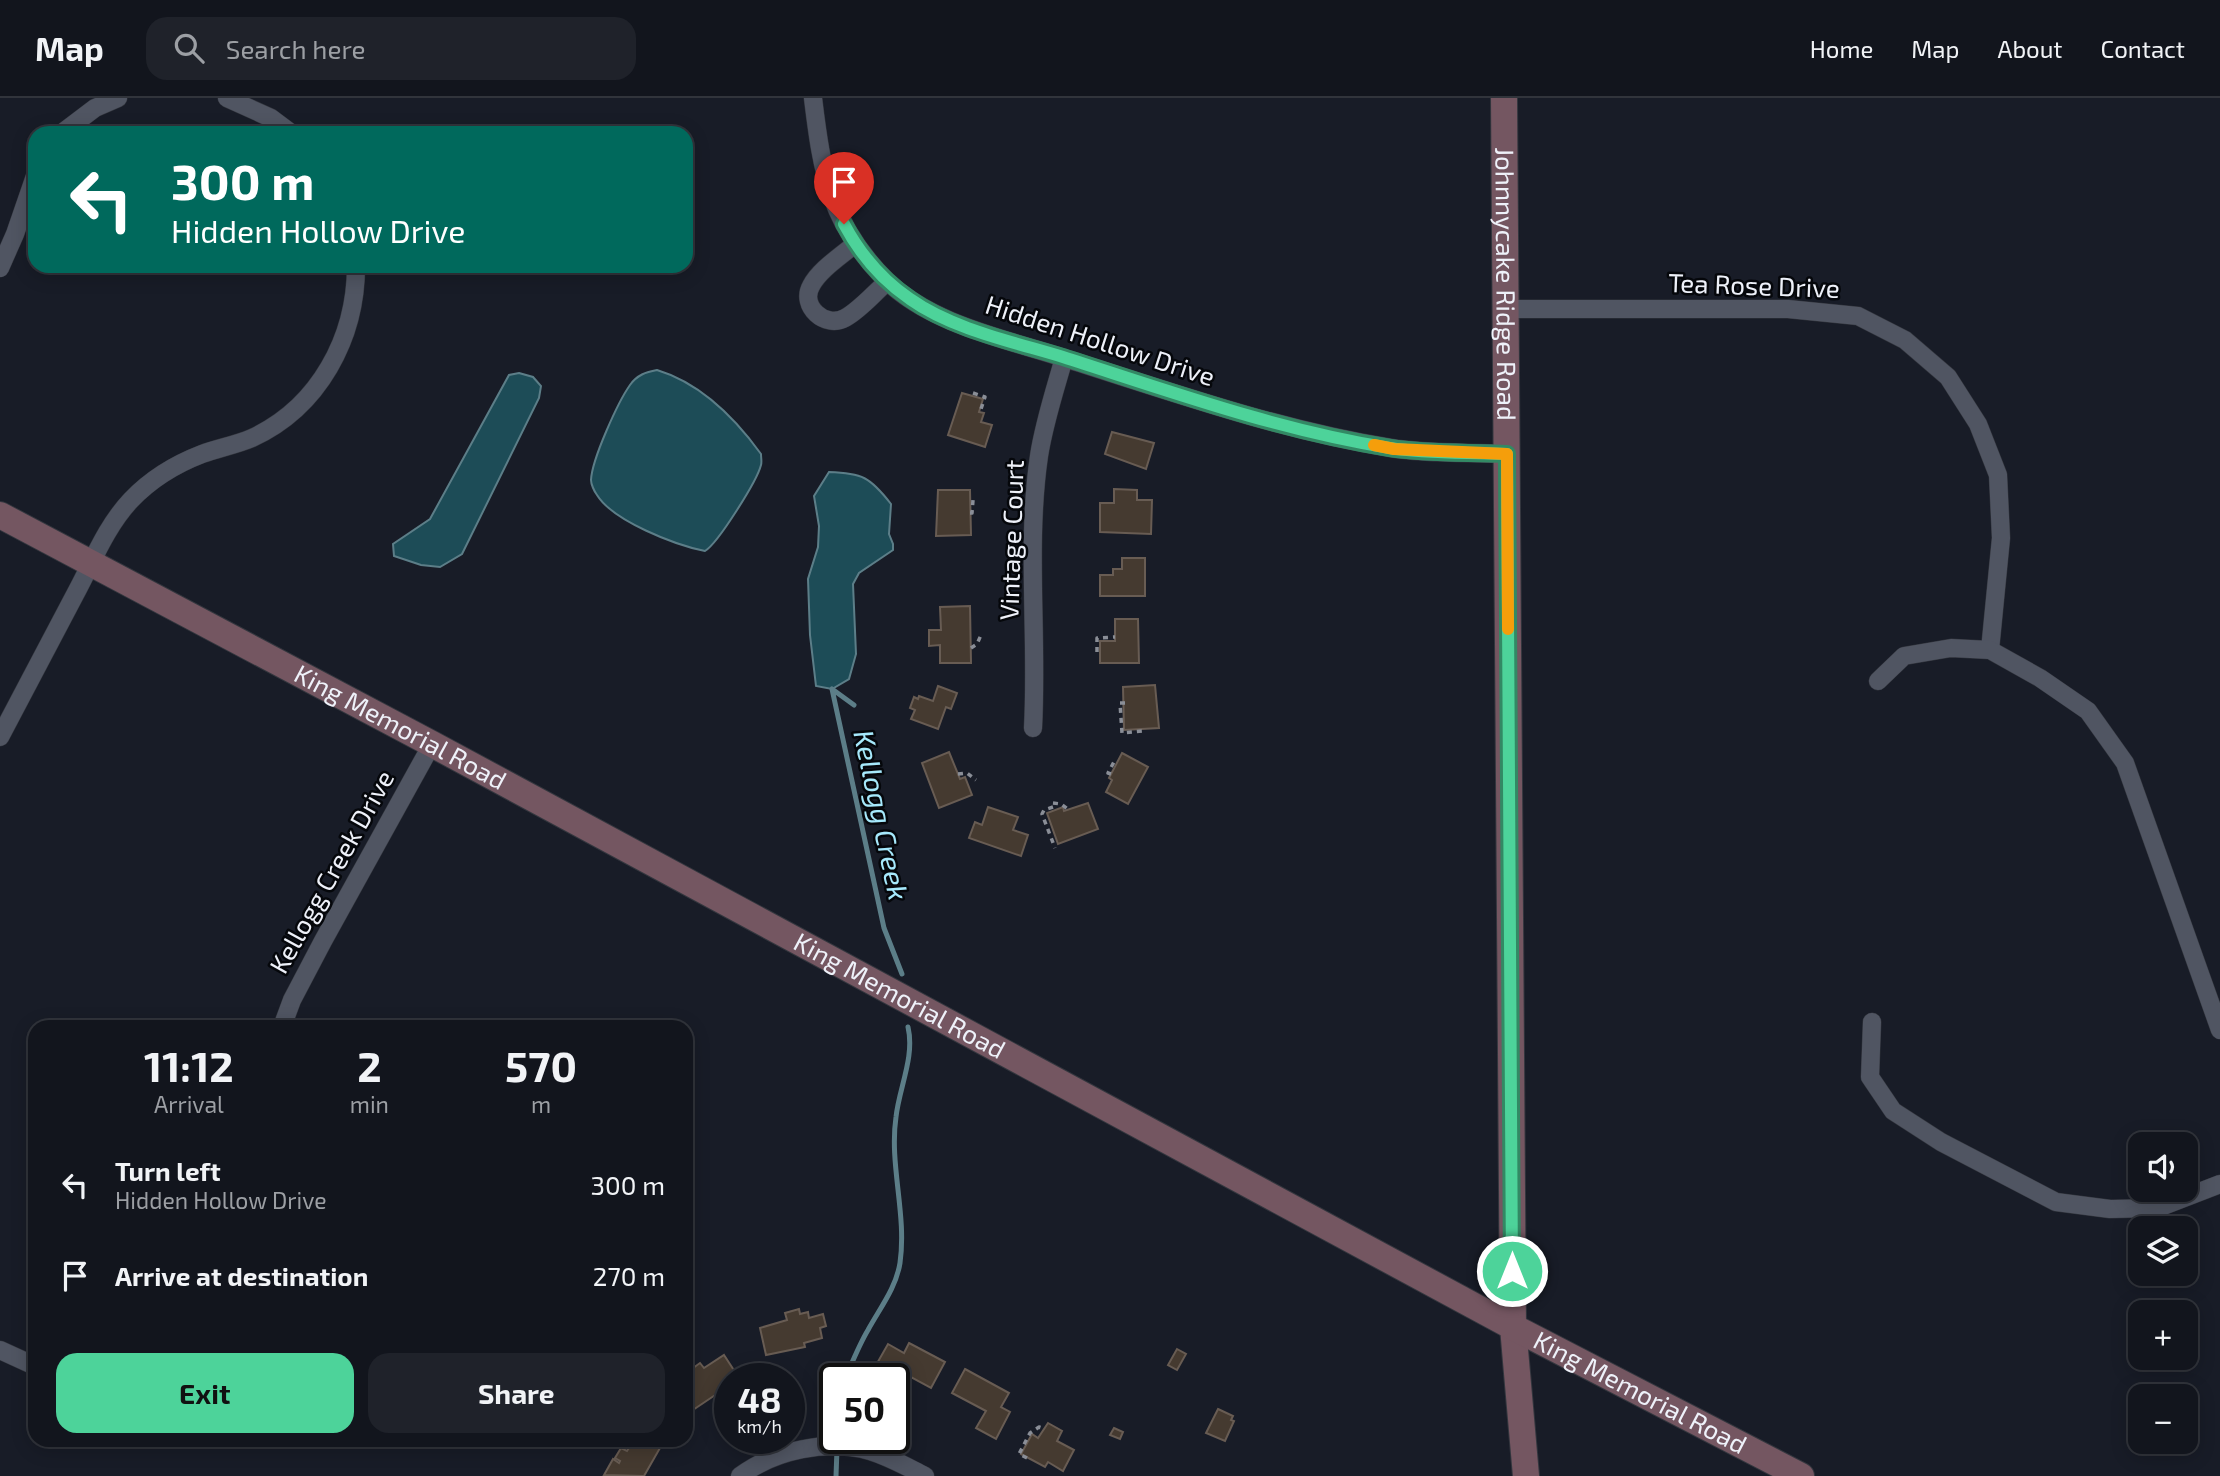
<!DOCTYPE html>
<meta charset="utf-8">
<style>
body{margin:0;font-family:"Exo 2",sans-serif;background:#1f222a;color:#f1f3f6;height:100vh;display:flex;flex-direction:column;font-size:26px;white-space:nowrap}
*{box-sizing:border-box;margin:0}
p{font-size:23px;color:#9c9fa4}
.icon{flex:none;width:38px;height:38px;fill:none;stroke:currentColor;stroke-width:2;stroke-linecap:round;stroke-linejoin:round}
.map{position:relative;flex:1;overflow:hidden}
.details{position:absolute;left:28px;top:922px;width:665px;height:427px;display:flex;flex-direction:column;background:#12151d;border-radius:21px;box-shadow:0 4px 18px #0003,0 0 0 2px #31343b}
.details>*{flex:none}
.banner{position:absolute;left:28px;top:28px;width:665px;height:147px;border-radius:21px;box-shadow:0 4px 18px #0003,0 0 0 2px #31343b;background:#00695c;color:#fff;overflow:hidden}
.tools{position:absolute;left:2128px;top:1034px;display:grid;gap:14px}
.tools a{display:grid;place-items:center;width:70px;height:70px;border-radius:14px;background:#12151d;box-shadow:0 4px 18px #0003,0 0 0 2px #31343b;font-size:35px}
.speed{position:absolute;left:714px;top:1265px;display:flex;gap:14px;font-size:35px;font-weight:700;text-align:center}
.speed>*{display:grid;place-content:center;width:91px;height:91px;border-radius:50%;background:#12151d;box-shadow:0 4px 18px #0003,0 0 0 2px #31343b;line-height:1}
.speed small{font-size:18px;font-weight:400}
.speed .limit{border:4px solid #111;border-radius:10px;background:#fff;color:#111}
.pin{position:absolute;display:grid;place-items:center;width:60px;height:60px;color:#fff;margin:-72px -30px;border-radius:50% 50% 50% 0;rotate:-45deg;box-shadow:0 0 7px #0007}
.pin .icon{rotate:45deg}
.me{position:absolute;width:77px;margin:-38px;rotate:0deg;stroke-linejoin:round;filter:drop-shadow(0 0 5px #0008)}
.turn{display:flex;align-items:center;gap:24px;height:147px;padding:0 28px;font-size:32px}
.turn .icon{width:91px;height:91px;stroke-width:2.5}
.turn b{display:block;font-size:49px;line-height:60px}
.eta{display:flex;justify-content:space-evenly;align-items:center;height:119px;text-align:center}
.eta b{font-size:42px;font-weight:700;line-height:49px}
.cta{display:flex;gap:14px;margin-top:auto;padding:14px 28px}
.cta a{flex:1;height:80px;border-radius:21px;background:#4dd39a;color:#111;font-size:28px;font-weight:700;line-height:80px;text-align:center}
.cta a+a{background:#1f222a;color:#f1f3f6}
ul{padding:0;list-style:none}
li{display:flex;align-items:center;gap:21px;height:91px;padding:0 28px}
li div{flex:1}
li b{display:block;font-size:26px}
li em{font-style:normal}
header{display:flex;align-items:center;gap:42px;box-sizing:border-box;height:98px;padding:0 35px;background:#12151d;border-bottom:2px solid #31343b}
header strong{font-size:33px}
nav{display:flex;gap:38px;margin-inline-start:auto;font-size:24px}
.search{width:490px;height:63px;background:#1f222a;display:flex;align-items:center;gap:18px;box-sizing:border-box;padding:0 24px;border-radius:21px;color:#9c9fa4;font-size:26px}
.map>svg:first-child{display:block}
</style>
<header>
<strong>Map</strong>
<div class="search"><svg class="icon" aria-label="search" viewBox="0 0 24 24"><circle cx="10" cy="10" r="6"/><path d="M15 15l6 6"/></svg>Search here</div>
<nav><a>Home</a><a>Map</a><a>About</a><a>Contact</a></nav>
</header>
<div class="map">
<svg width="2220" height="1378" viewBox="0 0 2220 1378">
<rect width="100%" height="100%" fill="#181c27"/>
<g fill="#1d4c57" stroke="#5c7e88" stroke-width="2">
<path d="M 657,272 C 700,285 735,320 761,356 C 761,360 762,364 761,367 C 757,383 718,445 705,453 C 675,447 613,423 597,397 C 594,393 591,386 591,382 C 592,361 618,304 630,287 C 637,277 646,274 657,272 Z"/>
<path d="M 519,275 L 533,279 L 541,288 L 539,300 L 462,456 L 440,469 L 421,467 L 394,458 L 393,446 L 430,421 L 509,277 Z"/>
<path d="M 829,374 C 862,375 870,379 891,406 L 889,436 L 893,446 L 893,452 L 859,475 L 853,486 L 856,556 L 849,581 L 832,591 L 816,588 L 810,537 L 808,481 L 818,449 L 819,428 L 814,398 Z"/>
</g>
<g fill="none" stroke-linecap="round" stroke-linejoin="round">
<g stroke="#5c7e88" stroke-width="5">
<path d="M 854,607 L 832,591 L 884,830 L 902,876"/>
<path d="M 845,1281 C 852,1265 859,1247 868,1232 C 880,1210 896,1190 900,1165 C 907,1116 889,1067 896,1019 C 899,990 915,959 908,929"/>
<path d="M 836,1378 L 837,1351"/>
</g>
</g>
<g fill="#453a30" stroke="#685c53" stroke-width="2">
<path d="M 962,295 L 983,301 L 979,314 L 984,315 L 981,324 L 992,327 L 985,349 L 948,337 Z"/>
<path d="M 1112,334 L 1154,345 L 1146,371 L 1105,356 Z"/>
<path d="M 1114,391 L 1137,392 L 1137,402 L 1152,402 L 1151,436 L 1100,434 L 1100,405 L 1114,405 Z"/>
<path d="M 938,392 L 970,392 L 971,437 L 936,438 Z"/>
<path d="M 1122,460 L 1145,460 L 1145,498 L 1100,498 L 1100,477 L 1113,477 L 1113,471 L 1122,471 Z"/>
<path d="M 970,508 L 971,565 L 940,565 L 940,547 L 929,548 L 929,532 L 941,532 L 940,509 Z"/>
<path d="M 1115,521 L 1138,521 L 1139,565 L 1100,565 L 1100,543 L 1115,543 Z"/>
<path d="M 1155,587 L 1159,630 L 1124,632 L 1123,589 Z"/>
<path d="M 938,588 L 957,595 L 951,611 L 946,609 L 938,631 L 911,621 L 915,612 L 910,610 L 914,599 L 918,601 L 919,598 L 933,603 Z"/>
<path d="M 949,654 L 960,681 L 965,679 L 972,697 L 939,710 L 922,665 Z"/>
<path d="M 1122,655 L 1148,669 L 1128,706 L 1106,694 L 1112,682 L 1109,680 Z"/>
<path d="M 1088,705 L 1098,731 L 1058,746 L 1047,715 L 1063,709 L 1064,713 Z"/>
<path d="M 988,709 L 1018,719 L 1013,732 L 1028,737 L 1021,758 L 969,740 L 975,724 L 982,727 Z"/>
<path d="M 799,1211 L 800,1216 L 808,1214 L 809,1220 L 823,1216 L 826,1228 L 820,1230 L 822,1240 L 804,1245 L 805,1249 L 766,1257 L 760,1230 L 787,1222 L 785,1215 Z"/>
<path d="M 909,1245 L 945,1264 L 931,1290 L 898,1272 L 893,1281 L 879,1281 L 871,1276 L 888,1246 L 904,1255 Z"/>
<path d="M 1177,1251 L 1186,1256 L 1177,1272 L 1168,1267 Z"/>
<path d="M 724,1257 L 739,1280 L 730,1281 L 730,1287 L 687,1316 L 686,1283 L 693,1278 L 689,1273 L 700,1265 L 704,1270 Z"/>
<path d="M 965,1271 L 1009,1295 L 1001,1309 L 1010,1314 L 996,1341 L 976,1330 L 986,1313 L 952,1295 Z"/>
<path d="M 1218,1311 L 1233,1318 L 1231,1322 L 1234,1323 L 1225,1343 L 1206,1335 Z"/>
<path d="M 1048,1325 L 1062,1333 L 1057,1343 L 1074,1352 L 1063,1373 L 1048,1364 L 1045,1369 L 1021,1356 L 1032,1336 L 1038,1340 Z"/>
<path d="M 1114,1330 L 1123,1334 L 1120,1341 L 1110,1337 Z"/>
<path d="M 636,1342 L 664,1343 L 644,1378 L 604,1377 L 613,1361 L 619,1365 L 620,1363 L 615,1360 L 621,1350 L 627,1353 L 632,1345 L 634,1346 Z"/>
</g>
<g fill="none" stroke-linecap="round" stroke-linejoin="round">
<g stroke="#33363e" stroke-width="19">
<g id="street">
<path d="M 227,0 L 271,20 L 291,35"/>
<path d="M 813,0 C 822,75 830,126 886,182 C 930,226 1006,241 1064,260 C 1172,294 1279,332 1391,350 C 1428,356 1469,354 1507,356"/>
<path d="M 62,35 L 95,10 L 118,0"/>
<path d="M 855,146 C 841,158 819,172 811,188 C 800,208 825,231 845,220 C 860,212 874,195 887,184"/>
<path d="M 0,170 L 15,136 L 35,78"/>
<path d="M 1505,211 L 1788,211 L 1858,218 L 1905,242 L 1948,279 L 1978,326 L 1998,377 L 2001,440 L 1990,552"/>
<path d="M 1878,583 L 1904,558 L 1951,550 L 1990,552 L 2040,580 L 2088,613 L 2125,665 L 2220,932"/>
<path d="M 1033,630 C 1038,539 1026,447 1039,358 C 1044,325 1055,292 1064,260"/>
<path d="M 0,639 C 26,589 53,539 79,489 C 94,460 108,426 131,402 C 150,382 176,366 202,356 C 218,350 236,347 252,340 C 319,309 356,240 356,168"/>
<path d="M 1872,924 L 1870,979 L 1893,1013 L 1941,1044 L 2056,1104 L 2110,1111 L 2158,1110 L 2220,1086"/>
<path d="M 282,929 L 292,902 L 323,843 L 432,646"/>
<path d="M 0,1252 L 35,1268"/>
<path d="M 740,1378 C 775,1352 827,1341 870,1353 C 890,1359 907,1369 925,1378"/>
</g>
</g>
<g stroke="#33363e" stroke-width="28">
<g id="secondary">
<path id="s1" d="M 1504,0 L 1513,1229 L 1526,1378"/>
<path id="s2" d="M 0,417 L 432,646 L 1513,1229 L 1801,1378"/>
</g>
</g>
<g stroke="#8a8e97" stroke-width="3.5" stroke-dasharray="5 5" stroke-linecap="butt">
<path d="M 973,295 L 985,299 L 980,314"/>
<path d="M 970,415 L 972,415 L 973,402"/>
<path d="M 971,550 L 977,546 L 981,537"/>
<path d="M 1097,554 L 1097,540 L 1115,539"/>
<path d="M 1125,605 L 1120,605 L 1122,635 L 1142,633"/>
<path d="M 958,676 L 967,675 L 976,682"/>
<path d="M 1111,676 L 1108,675 L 1115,662"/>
<path d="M 1053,705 L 1061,706 L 1069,712"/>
<path d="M 1053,709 L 1044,712 L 1042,716 L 1055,750"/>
<path d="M 1027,1360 L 1019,1356 L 1030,1335 L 1039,1329 L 1045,1331"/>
</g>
<use href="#street" stroke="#505562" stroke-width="18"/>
<use href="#secondary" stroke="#745661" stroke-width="26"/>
</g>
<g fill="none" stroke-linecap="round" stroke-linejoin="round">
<g stroke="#328964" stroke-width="18">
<path id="route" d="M 844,126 C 860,156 882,182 910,201 C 952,231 1014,244 1063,259 C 1172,294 1278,332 1390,350 C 1428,356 1469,354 1507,356 L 1512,1173"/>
</g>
<use href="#route" stroke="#4dd39a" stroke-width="12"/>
<path stroke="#f59e0b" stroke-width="12" d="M 1374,347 L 1394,351 L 1507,356 L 1508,531"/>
</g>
<g text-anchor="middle" stroke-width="5" stroke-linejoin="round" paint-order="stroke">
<g font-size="26" fill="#eef1f9" stroke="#05070b">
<text dy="9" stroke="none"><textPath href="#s1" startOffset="186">Johnnycake Ridge Road</textPath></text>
<text transform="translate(1754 188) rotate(2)" y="9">Tea Rose Drive</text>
<text transform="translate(1100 243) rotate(18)" y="9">Hidden Hollow Drive</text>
<text transform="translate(1012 442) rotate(-88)" y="9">Vintage Court</text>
<text dy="9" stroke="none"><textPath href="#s2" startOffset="453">King Memorial Road</textPath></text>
<text transform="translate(332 774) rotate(-61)" y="9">Kellogg Creek Drive</text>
<text dy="9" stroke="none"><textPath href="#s2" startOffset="1020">King Memorial Road</textPath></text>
<text dy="9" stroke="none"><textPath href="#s2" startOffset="1860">King Memorial Road</textPath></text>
</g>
<g font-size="28" font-style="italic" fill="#a6e9fc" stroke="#05070b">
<text transform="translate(881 717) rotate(78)" y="10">Kellogg Creek</text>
</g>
</g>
</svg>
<div class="tools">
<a><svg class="icon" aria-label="sound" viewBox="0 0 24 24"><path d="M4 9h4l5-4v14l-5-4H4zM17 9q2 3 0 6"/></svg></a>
<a><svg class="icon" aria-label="layers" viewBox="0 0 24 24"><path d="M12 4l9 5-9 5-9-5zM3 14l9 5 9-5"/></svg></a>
<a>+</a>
<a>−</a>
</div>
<div class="speed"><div>48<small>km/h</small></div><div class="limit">50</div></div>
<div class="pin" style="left:844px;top:126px;background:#d93025"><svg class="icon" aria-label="arrive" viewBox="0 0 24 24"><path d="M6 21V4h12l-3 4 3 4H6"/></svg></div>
<svg class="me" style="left:1512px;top:1173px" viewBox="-20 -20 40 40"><circle r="17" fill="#4dd39a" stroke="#fff" stroke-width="3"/><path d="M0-11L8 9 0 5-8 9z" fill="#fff"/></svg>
<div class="banner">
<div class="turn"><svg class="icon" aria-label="left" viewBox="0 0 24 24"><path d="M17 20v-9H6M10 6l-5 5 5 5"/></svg><div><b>300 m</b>Hidden Hollow Drive</div></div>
</div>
<section class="details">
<div class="eta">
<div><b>11:12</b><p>Arrival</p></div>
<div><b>2</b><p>min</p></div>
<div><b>570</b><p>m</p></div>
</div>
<ul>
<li><svg class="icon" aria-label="left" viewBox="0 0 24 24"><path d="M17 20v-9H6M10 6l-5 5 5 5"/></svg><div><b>Turn left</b><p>Hidden Hollow Drive</p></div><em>300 m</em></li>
<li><svg class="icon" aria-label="arrive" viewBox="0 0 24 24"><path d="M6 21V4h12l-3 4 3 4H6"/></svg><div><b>Arrive at destination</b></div><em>270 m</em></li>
</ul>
<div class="cta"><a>Exit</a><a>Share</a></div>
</section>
</div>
